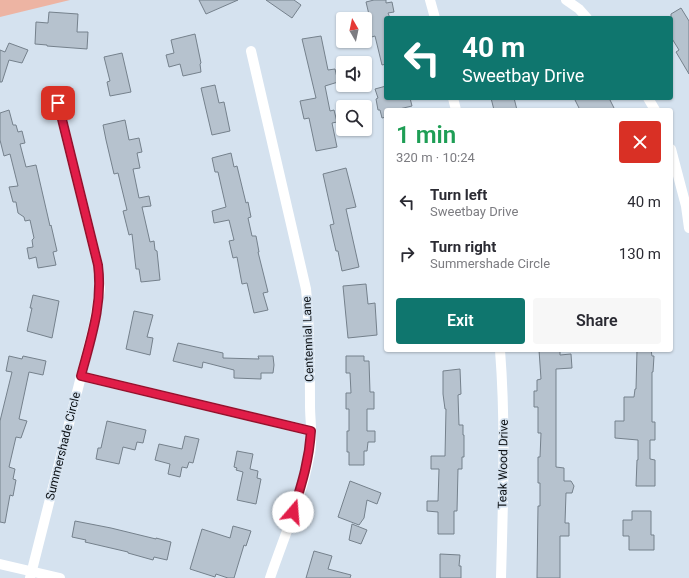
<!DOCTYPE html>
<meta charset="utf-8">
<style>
body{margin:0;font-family:Roboto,sans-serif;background:#f7f7f7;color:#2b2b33;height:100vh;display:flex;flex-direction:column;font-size:15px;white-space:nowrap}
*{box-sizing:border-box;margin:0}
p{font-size:13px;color:#7c7c81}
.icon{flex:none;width:22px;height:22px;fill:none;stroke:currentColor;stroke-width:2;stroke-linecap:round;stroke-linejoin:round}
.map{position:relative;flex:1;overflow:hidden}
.sheet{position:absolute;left:384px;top:108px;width:289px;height:244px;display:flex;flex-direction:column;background:#fff;border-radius:4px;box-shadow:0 1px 3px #0004}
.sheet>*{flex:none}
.top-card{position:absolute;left:384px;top:16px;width:289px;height:84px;border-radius:4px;box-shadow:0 1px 3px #0004;background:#0f766e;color:#fff;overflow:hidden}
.needle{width:26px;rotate:351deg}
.buttons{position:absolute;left:336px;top:12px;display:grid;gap:8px}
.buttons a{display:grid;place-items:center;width:36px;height:36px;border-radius:4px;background:#fff;box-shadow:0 1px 3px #0004;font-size:20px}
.pin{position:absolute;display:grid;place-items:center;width:34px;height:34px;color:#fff;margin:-17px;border-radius:8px;box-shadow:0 2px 6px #0006}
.me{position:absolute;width:44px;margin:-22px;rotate:18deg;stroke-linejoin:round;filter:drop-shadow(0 0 3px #0008)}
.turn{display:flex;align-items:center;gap:14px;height:84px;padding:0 12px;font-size:18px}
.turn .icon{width:52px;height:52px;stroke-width:2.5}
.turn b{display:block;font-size:28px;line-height:34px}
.round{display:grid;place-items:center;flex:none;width:42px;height:42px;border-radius:4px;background:#f7f7f7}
.head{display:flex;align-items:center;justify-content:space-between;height:68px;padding:0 12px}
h1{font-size:24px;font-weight:600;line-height:30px;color:#1e9e55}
.primary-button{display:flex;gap:8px;margin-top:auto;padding:8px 12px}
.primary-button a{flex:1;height:46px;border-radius:4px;background:#0f766e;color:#fff;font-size:16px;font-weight:600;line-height:46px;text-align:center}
.primary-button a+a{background:#f7f7f7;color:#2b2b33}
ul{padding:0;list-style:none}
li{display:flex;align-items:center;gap:12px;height:52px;padding:0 12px}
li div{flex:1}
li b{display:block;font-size:15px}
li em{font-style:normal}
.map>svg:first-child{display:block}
</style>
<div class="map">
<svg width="689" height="578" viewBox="0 0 689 578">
<rect width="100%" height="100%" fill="#d5e2ef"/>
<path fill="#edb4a3" d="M 0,0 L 70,0 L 0,17 Z"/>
<g fill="#b6c2ce" stroke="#75818c">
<path d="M 199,0 L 238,0 L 206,14 Z"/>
<path d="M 266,0 L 294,0 L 301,5 L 292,18 Z"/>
<path d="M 374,0 L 386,0 L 386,3 L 392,2 L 394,12 L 388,13 L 390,18 L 386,18 L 386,64 L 382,65 L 375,36 L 365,39 L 365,24 L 371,23 L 366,2 Z"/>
<path d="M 681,8 L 689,21 L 689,74 L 676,52 L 679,50 L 671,37 L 671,14 Z"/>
<path d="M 49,12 L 78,14 L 77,32 L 88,32 L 87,49 L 47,46 L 47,45 L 35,44 L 36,22 L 48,23 Z"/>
<path d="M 195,34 L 201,63 L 200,64 L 201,72 L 183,76 L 180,64 L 169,67 L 166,55 L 174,53 L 171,40 Z"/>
<path d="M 321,36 L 328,70 L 335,69 L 338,82 L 325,86 L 330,111 L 334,110 L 337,122 L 332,123 L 337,147 L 316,151 L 309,118 L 304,119 L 300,101 L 316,98 L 302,39 Z"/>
<path d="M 9,43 L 28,50 L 22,63 L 9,60 L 2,82 L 0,82 L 0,50 L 5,52 Z"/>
<path d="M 122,53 L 131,92 L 110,96 L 107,82 L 110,81 L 104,57 Z"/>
<path d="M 215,85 L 219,103 L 224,102 L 230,131 L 212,135 L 201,88 Z"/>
<path d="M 386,86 L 386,98 L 410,98 L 412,106 L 395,110 L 386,110 L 386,117 L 382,118 L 380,110 L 378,110 L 376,99 L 378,98 L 375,89 Z"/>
<path d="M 491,98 L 514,98 L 517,110 L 494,110 Z"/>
<path d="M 574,98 L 609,98 L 615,110 L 580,110 Z"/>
<path d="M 9,110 L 13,125 L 16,125 L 18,132 L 22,131 L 25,143 L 20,144 L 26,167 L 36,165 L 50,226 L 51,225 L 57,251 L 53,252 L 56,265 L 38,268 L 36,257 L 29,259 L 27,248 L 33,247 L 32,240 L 34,238 L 30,220 L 25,221 L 24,217 L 18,213 L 16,202 L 13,202 L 9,187 L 18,186 L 10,154 L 4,156 L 0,140 L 0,113 Z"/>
<path d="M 125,120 L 129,140 L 139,138 L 142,152 L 137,153 L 140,168 L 133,169 L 139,198 L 149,196 L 151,206 L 142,207 L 150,242 L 154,241 L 155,250 L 157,251 L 160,280 L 141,282 L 139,269 L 136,269 L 132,234 L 129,235 L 123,211 L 127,210 L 118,173 L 114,174 L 106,140 L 103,125 Z"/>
<path d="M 231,153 L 234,167 L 237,166 L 246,203 L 248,202 L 251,217 L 248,218 L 252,236 L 256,236 L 259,252 L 258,252 L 268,292 L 263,293 L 268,310 L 254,313 L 247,283 L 242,284 L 237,257 L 233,258 L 229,241 L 234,240 L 229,220 L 214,223 L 212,211 L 226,207 L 218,172 L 215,172 L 212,158 Z"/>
<path d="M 346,168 L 356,207 L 346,209 L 359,267 L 342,271 L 338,251 L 336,251 L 330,225 L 334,224 L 323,174 Z"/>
<path d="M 366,284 L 368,304 L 375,303 L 377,335 L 348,338 L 343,286 Z"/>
<path d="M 33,295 L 59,301 L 52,338 L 27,331 L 32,308 L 30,308 Z"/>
<path d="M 134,311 L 153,315 L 147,337 L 153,338 L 150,355 L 126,349 Z"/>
<path d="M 178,343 L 223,353 L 223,358 L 259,359 L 258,356 L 273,356 L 274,365 L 273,373 L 261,373 L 261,379 L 234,378 L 234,370 L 203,362 L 202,368 L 173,361 Z"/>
<path d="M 539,350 L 560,350 L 560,355 L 571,354 L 572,368 L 556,369 L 556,467 L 564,468 L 564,481 L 571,481 L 574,486 L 572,493 L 566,493 L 565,523 L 569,523 L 569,536 L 560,536 L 560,578 L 537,578 L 538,506 L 540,506 L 540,483 L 538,483 L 538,457 L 540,457 L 541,433 L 538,433 L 538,407 L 534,407 L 534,391 L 537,391 L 537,380 L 541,379 Z"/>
<path d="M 637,350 L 651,350 L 652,356 L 654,356 L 653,372 L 652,372 L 652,422 L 655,422 L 655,440 L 650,440 L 650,459 L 655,460 L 655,486 L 636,486 L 637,460 L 638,460 L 638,440 L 615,438 L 615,421 L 624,421 L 624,397 L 634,397 L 635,389 L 636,389 Z"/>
<path d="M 9,356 L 22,359 L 23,356 L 46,361 L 43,375 L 29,372 L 19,419 L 27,421 L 21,438 L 16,437 L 9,467 L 15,469 L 13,479 L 16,480 L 13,496 L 10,495 L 5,523 L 0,522 L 0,421 L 12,372 L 6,371 Z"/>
<path d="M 346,356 L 364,356 L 364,361 L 369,361 L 370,392 L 374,392 L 374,409 L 367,409 L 367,431 L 375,431 L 375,442 L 368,442 L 367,451 L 364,451 L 364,465 L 349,465 L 349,452 L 347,452 L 347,431 L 349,431 L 349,409 L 346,409 L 346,393 L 351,393 L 350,373 L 346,373 Z"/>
<path d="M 460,369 L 461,394 L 458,395 L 459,425 L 463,425 L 463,435 L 464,435 L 464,457 L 462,457 L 462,469 L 458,469 L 457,511 L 454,511 L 454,534 L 438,534 L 438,512 L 427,511 L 427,501 L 438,501 L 439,469 L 431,469 L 431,456 L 445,456 L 446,409 L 445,409 L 443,394 L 443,371 Z"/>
<path d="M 107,421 L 146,430 L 143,443 L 137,442 L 135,450 L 123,447 L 119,464 L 96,459 L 98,448 L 101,448 Z"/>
<path d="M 185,436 L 199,439 L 193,463 L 189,462 L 187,468 L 182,467 L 180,477 L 168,474 L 170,464 L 155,460 L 159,444 L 182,449 Z"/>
<path d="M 237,451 L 253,454 L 250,469 L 258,471 L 257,478 L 261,479 L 256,504 L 237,500 L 243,472 L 236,470 L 237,468 L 234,467 Z"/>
<path d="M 350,481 L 381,493 L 377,504 L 367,500 L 364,518 L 359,525 L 338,517 Z"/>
<path d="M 632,511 L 651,511 L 651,535 L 654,535 L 654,550 L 629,550 L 629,536 L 623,536 L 623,520 L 632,520 Z"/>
<path d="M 75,521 L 111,528 L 156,539 L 156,538 L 171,542 L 167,560 L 154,557 L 153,560 L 128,553 L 128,552 L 85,542 L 86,540 L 72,537 Z"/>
<path d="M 352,524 L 367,530 L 361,544 L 349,540 Z"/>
<path d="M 233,526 L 251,531 L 246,546 L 244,545 L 234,578 L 228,578 L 216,574 L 215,577 L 190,569 L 202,529 L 230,538 Z"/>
<path d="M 314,551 L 332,556 L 328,569 L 351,575 L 350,578 L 306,578 Z"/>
<path d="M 440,554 L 460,555 L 459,566 L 461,566 L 461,578 L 440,578 Z"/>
</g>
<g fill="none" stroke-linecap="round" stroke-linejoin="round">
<g stroke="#fff" stroke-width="10">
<path d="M 430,0 L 435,18"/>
<path d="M 566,0 L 579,9 L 587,18"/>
<path d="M 251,51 L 306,289 C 310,328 310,366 310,405 C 310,421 313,437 310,453 C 302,496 284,537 270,578"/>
<path d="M 453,98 L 456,110"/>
<path d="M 648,98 L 655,110"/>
<path d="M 671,149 L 686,206 L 689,228"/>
<path d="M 500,350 C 506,426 503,502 501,578"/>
<path d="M 81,376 L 311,431"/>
<path d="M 0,564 L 60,578"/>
<path d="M 30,578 L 94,325 L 100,289 L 98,265 L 58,103"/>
</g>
</g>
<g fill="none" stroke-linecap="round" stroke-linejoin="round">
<g stroke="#92132f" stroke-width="10">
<path id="route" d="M 58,103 L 98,265 C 103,304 91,338 81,376 L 311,431 C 309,461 302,483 293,512"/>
</g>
<use href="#route" stroke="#e11d48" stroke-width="7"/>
</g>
<g text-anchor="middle" stroke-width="3.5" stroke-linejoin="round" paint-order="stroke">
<g font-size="12" fill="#0d1115" stroke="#d5e2ef">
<text transform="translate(308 339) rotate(-92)" y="4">Centennial Lane</text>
<text transform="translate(63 446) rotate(-76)" y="4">Summershade Circle</text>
<text transform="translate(503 464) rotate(-89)" y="4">Teak Wood Drive</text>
</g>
</g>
</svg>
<div class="buttons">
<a><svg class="needle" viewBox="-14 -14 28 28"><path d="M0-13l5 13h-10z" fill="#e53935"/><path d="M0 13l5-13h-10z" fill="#7c7c81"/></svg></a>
<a><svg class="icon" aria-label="sound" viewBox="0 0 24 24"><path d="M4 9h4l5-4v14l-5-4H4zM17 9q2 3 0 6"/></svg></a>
<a><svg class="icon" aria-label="search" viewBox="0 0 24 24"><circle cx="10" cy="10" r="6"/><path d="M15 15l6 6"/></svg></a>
</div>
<div class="pin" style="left:58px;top:103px;background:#d93025"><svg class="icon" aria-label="arrive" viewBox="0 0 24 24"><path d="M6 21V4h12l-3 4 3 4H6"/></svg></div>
<svg class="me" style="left:293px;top:512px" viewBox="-20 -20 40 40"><circle r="19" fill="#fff"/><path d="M0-13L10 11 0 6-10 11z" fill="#e11d48"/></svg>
<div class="top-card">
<div class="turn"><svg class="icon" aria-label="left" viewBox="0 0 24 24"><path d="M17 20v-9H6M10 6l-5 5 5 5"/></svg><div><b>40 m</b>Sweetbay Drive</div></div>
</div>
<section class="sheet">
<div class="head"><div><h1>1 min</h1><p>320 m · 10:24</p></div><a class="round" style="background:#d93025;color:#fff"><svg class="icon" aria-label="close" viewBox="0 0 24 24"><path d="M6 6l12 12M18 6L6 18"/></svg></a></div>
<ul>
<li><svg class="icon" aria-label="left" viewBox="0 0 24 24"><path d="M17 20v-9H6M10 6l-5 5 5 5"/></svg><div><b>Turn left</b><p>Sweetbay Drive</p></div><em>40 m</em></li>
<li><svg class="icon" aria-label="right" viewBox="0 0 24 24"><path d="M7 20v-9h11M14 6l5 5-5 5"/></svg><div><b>Turn right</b><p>Summershade Circle</p></div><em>130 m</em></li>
</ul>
<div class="primary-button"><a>Exit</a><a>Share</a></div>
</section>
</div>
